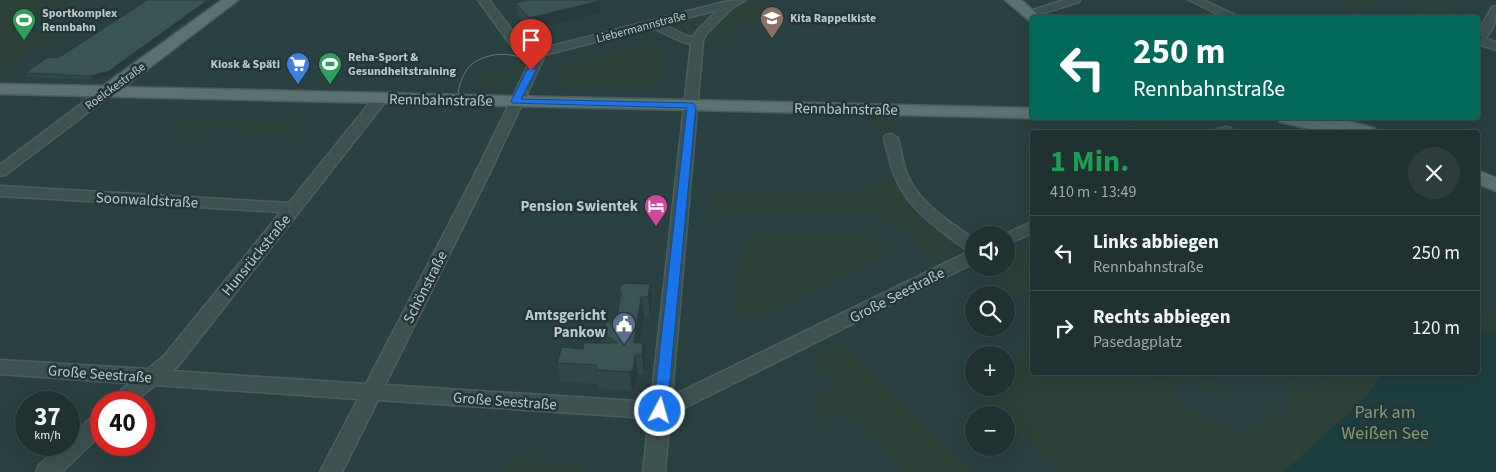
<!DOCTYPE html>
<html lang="de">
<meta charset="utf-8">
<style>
body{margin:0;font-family:"Source Sans 3",sans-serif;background:#2d3d3d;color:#f1f3f6;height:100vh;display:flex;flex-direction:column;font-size:19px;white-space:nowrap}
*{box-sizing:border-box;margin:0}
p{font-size:16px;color:#a2a9ab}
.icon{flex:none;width:28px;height:28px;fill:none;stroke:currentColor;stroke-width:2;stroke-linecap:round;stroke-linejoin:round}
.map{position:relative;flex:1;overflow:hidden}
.details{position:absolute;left:1030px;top:130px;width:450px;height:245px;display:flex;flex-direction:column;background:#203131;border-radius:5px;box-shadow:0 5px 20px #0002,0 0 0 1px #3d4c4d}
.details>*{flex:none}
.guide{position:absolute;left:1030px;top:15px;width:450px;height:105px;border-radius:5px;box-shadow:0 5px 20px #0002,0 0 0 1px #3d4c4d;background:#00695c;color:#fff;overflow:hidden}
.tools{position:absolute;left:965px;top:226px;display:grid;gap:10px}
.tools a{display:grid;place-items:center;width:50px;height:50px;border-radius:50%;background:#203131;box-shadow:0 5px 20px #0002,0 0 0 1px #3d4c4d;font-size:25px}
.speed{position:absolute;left:15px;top:391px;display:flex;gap:10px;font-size:25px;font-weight:700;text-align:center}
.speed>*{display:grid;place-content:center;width:65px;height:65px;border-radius:50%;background:#203131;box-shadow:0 5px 20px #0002,0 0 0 1px #3d4c4d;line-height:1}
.speed small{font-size:12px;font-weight:400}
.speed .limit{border:8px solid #d22;background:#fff;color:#111}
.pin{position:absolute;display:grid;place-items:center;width:42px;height:42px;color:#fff;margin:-51px -21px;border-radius:50% 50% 50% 0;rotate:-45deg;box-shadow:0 0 5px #0007}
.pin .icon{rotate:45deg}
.me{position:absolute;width:55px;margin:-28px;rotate:6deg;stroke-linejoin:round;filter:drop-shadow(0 0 4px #0008)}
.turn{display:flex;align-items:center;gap:18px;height:105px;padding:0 20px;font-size:22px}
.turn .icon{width:65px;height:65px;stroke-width:2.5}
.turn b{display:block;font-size:35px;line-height:42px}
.round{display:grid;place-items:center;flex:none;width:52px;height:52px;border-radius:26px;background:#2d3d3d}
.headline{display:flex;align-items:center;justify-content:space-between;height:85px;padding:0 20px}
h1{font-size:30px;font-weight:700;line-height:38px;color:#1e9e55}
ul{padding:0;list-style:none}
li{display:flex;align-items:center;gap:15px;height:75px;padding:0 20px;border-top:1px solid #3d4c4d}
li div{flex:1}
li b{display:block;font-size:19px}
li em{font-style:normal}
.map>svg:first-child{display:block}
</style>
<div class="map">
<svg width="1496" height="472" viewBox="0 0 1496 472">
<rect width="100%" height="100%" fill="#2a4141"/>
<g fill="#2c4238">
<path d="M 0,0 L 73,0 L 17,33 L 58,34 L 0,73 Z"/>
<path d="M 1339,0 L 1371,0 L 1376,2 L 1357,12 Z"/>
<path d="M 1414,1 L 1470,17 L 1442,17 L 1408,6 Z"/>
<path d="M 757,2 L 773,13 L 717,29 L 738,7 Z"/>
<path d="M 775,13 L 777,15 L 722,31 L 726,35 L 722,39 L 711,36 L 715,30 Z"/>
<path d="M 705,16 L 706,17 L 689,35 L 668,27 Z"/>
<path d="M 647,42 L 664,50 L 657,86 L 557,84 L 568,64 Z"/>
<path d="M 509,65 L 518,66 L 520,68 L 505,93 L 492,93 L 494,90 L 501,90 L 512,69 L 507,68 Z"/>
<path d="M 487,70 L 503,70 L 502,73 L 506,73 L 498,88 L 476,88 Z"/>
<path d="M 872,118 L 893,118 L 896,131 L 874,130 Z"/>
<path d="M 191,120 L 247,121 L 210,130 L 169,129 L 175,124 Z"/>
<path d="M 252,121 L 302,123 L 291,135 L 230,133 L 246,129 L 248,127 L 245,125 Z"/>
<path d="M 1127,124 L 1162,125 L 1176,132 L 1150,132 L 1146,129 L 1129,127 Z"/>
<path d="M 868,181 L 893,181 L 912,208 L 879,215 L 711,215 L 709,194 L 714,194 L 714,192 L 732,192 L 737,194 L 738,192 L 756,192 L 757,194 L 761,194 L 762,192 L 777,192 L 778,194 L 782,194 L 783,192 L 798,192 L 799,194 L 803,195 L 805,192 L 819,192 L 825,194 L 826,192 L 842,192 L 848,194 L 849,192 L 866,192 L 867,194 L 871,194 Z"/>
<path d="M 914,210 L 926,220 L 899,232 L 881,217 Z"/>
<path d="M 928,223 L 930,223 L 960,247 L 934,260 L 902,234 Z"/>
<path d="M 869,235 L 891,255 L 767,314 L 738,315 L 737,262 L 750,256 L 748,236 Z"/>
<path d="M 1032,243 L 1032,306 L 981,269 L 984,268 L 1006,268 L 1006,256 Z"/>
<path d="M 1478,308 L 1496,311 L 1496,472 L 1061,472 L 1006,422 L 1006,415 L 998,415 L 965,385 L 974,380 L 974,388 L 1006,388 L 1006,362 L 1032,346 L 1032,372 L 1139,373 L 1142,376 L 1140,384 L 1147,388 L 1152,377 L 1158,380 L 1162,374 L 1160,373 L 1184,373 L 1196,383 C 1187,381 1179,382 1172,389 L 1176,391 L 1170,398 L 1190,409 L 1196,407 L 1199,414 L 1212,422 L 1214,420 L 1225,422 L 1243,433 L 1250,432 L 1260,425 C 1264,414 1274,411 1285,412 L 1288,410 L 1291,390 C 1284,380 1273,377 1261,373 L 1283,373 L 1311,391 L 1329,373 L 1478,372 Z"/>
<path d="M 840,341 L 972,472 L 903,472 L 848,412 L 829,422 L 809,399 L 836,384 L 810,356 Z"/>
<path d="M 1206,375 L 1207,376 L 1223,388 L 1218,391 L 1201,392 L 1197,388 L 1200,387 Z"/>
<path d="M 513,460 L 583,464 L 581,472 L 506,472 Z"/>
</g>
<path fill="#1d3e3f" d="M 1478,332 L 1496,333 L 1496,472 L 1283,472 L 1365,398 L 1383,373 L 1478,372 Z"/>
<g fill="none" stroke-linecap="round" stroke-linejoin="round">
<g stroke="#4b5d5e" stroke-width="3">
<g id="minor">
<path d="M 478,0 L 489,0 L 524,46 L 540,49 L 724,2 L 746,0 L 732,8 L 706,34 L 703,41 L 672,396 L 970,251 C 961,247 953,240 945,234 C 905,204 894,186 884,138 L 886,135 L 891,134 L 898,138 C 901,152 903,166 909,179 C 923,206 950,222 974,239 L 974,263 L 670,415 L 665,472 L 643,472 L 649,418 L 378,400 L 342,472 L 320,472 L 358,399 L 155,385 L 134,402 L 111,402 L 114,396 L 130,383 L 0,374 L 0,360 L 148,369 L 164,356 L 281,212 L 0,196 L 0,186 L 289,203 L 376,95 L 386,95 L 388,98 L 386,101 L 178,366 L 172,371 L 366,384 L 477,170 L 532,57 L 516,52 ZM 718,10 L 697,31 L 693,37 L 687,36 L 663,24 ZM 651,27 L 680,41 L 691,44 L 651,402 L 385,385 L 491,170 L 545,55 Z"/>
<path d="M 1064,0 L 1080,0 L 1079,2 L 1034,16 L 1026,16 L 1024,14 L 1026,12 Z"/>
<path d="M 1189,0 L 1203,0 L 1242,18 L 1226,18 Z"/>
<path d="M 1496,6 C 1496,19 1495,29 1485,38 L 1496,42 L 1496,50 L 1478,44 L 1478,32 L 1492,7 Z"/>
<path d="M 106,88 L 112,92 L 111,95 L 5,175 L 0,176 L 0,165 L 101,89 Z"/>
<path d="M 1313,118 L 1329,118 L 1330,119 L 1323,123 L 1315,121 Z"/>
<path d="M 1226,127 L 1231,128 L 1232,132 L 1215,132 L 1217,129 Z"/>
<path d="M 1032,222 L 1032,233 L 1006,245 L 1006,235 L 1003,235 Z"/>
<path d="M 101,413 L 101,434 L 62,472 L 36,472 L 39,465 L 61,445 L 69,445 L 69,438 L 94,415 Z"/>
</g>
</g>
<g stroke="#4b5d5e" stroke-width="3">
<g id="major">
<path d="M 222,0 L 238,0 L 124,87 L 1032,108 L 1032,118 L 1035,118 L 1032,118 L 0,94 L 0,84 L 103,86 Z"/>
<path d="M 1005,0 L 1021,0 L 1042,18 L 1032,18 L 1032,22 L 1030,21 Z"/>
<path d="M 1278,118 L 1306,118 L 1321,121 L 1324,118 L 1337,118 L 1374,128 L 1377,132 L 1324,132 L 1280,122 Z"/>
<path d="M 1478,171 L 1496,178 L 1496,191 L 1478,184 Z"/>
</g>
</g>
<use href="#minor" fill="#3e5151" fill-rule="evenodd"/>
<use href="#major" fill="#5c7171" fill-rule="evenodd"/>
<g stroke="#607778" stroke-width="1">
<path d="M 1032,112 L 542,101 L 529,96 L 525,90 L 533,68 C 521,50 489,51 472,64 C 464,70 460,83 458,92 L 464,98 L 479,102 L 1032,114"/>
<path d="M 1205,118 L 1301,119 L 1355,132"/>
<path d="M 1478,171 L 1496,178"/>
</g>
</g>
<g fill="#314849">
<path d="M 600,1 L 601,13 L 532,30 L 517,15 L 515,3 Z"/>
<path d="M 25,73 L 111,76 L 93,80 L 27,77 Z"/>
<path d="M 650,284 L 652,303 L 650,316 L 644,316 L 640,343 L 643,343 L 646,363 L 644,375 L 638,374 L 635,388 L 632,391 L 599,389 L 598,384 L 561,382 L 557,363 L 583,349 L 602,343 L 600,331 L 616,322 L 620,297 L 619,288 Z"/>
</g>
<g fill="#283b3c">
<path d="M 208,0 L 215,0 L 111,76 L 93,80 L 91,76 Z"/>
<path d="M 600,1 L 601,13 L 532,30 L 529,18 Z"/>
<path d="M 650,284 L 652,303 L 650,316 L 648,297 Z"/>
<path d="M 641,297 L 644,316 L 638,355 L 634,343 Z"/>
<path d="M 643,343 L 646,363 L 644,375 L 642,355 Z"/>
<path d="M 635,355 L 638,374 L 635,388 L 632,391 L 629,372 Z"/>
</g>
<g fill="#395455" stroke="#283b3c">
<path d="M 147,0 L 208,0 L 109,71 L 91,76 L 25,73 L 48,57 L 58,58 Z"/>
<path d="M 528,0 L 599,0 L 600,1 L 529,18 L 515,3 Z"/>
<path d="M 623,283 L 650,284 L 648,297 L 641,297 L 634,343 L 643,343 L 642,355 L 635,355 L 633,369 L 629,372 L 596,370 L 597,365 L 557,363 L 562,347 L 583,349 L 584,343 L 617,343 L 600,331 L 605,327 L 606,322 L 616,322 L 621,293 L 619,288 Z"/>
</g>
<path fill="#1a73e8" stroke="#114b97" d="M 531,68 L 536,70 L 521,99 L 692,103 L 696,106 L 667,411 L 665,415 L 660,417 L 655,415 L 653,411 L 687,108 L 512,103 L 511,101 L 527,70 Z"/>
<defs>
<g id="school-pin" transform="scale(1.25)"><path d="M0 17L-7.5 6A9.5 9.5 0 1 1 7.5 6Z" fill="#8d6e63" stroke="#233637"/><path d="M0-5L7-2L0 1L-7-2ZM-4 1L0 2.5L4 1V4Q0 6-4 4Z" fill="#fff"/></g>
<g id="stadium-pin" transform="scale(1.25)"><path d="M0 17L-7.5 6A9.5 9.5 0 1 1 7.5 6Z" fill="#2e9e5b" stroke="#233637"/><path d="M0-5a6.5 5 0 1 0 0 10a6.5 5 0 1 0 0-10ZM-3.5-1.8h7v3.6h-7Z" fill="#fff"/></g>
<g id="supermarket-pin" transform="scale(1.25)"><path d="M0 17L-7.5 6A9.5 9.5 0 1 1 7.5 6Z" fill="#3f7fe0" stroke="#233637"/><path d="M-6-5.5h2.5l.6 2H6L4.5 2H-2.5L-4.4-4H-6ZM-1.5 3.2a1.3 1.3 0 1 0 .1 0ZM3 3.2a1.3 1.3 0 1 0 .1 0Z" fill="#fff"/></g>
<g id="hotel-pin" transform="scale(1.25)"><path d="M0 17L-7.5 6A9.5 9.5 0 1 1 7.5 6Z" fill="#d1479c" stroke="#233637"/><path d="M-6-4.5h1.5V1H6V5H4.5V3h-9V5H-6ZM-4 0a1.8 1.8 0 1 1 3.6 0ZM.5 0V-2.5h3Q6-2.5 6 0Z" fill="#fff"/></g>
<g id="civic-pin" transform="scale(1.25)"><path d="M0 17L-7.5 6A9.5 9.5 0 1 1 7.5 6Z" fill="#5c6f8a" stroke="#233637"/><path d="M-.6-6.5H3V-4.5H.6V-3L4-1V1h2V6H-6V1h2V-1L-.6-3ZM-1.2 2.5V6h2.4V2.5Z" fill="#fff"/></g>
</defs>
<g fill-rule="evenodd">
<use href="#school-pin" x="772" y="18"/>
<use href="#stadium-pin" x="24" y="20"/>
<use href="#supermarket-pin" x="298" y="64"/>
<use href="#stadium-pin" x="330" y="64"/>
<use href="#hotel-pin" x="656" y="206"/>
<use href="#civic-pin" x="624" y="324"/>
</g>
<g text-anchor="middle" stroke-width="5" stroke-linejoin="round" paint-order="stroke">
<g font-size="12" font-weight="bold" fill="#bbcacb" stroke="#233637" text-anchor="start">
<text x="42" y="17">Sportkomplex<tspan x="42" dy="14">Rennbahn</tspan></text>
<text x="790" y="22">Kita Rappelkiste</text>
<text x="348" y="61">Reha-Sport &amp;<tspan x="348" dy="14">Gesundheitstraining</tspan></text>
<text x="280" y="68" text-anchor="end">Kiosk &amp; Späti</text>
</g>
<g font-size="12" fill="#bbcacb" stroke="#233637">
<text transform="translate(641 27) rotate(-15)" y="4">Liebermannstraße</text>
<text transform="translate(115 86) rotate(-36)" y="4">Roelckestraße</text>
</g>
<g font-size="15" fill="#bbcacb" stroke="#233637">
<text transform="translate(441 100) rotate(1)" y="5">Rennbahnstraße</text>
<text transform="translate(846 109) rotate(1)" y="5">Rennbahnstraße</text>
<text transform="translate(147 200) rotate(3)" y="5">Soonwaldstraße</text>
<text transform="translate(256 255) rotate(-51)" y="5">Hunsrückstraße</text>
<text transform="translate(425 287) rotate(-63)" y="5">Schönstraße</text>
<text transform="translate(897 295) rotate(-27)" y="5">Große Seestraße</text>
<text transform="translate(100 374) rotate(4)" y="5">Große Seestraße</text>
<text transform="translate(505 401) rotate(4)" y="5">Große Seestraße</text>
</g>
<g font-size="15" font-weight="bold" fill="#bbcacb" stroke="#233637" text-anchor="end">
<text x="638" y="211">Pension Swientek</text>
<text x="606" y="320">Amtsgericht<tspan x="606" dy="17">Pankow</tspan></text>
</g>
<g font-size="18" fill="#819a74" stroke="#233637">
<text x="1385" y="418">Park am<tspan x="1385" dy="21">Weißen See</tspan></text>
</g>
</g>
</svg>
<div class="tools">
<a><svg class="icon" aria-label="sound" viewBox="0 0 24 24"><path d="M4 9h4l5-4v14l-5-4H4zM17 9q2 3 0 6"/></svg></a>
<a><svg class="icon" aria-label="search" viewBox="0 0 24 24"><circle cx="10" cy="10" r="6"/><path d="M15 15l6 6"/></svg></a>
<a>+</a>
<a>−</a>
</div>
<div class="speed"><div>37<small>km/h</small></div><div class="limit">40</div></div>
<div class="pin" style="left:531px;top:70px;background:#d93025"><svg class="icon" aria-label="arrive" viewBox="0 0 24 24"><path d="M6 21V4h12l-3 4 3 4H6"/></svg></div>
<svg class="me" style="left:660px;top:411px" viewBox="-20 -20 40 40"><circle r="17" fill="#1a73e8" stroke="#fff" stroke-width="3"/><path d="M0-11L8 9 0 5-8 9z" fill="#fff"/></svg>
<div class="guide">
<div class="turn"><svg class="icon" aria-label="left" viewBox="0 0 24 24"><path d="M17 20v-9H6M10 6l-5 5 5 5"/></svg><div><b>250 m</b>Rennbahnstraße</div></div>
</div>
<section class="details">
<div class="headline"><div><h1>1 Min.</h1><p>410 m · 13:49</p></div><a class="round"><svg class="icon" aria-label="close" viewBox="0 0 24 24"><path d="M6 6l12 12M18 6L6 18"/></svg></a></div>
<ul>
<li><svg class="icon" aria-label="left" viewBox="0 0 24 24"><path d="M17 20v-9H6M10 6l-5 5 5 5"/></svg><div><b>Links abbiegen</b><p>Rennbahnstraße</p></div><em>250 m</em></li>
<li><svg class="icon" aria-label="right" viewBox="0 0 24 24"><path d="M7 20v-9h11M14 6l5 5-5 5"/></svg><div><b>Rechts abbiegen</b><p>Pasedagplatz</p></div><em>120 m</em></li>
</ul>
</section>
</div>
